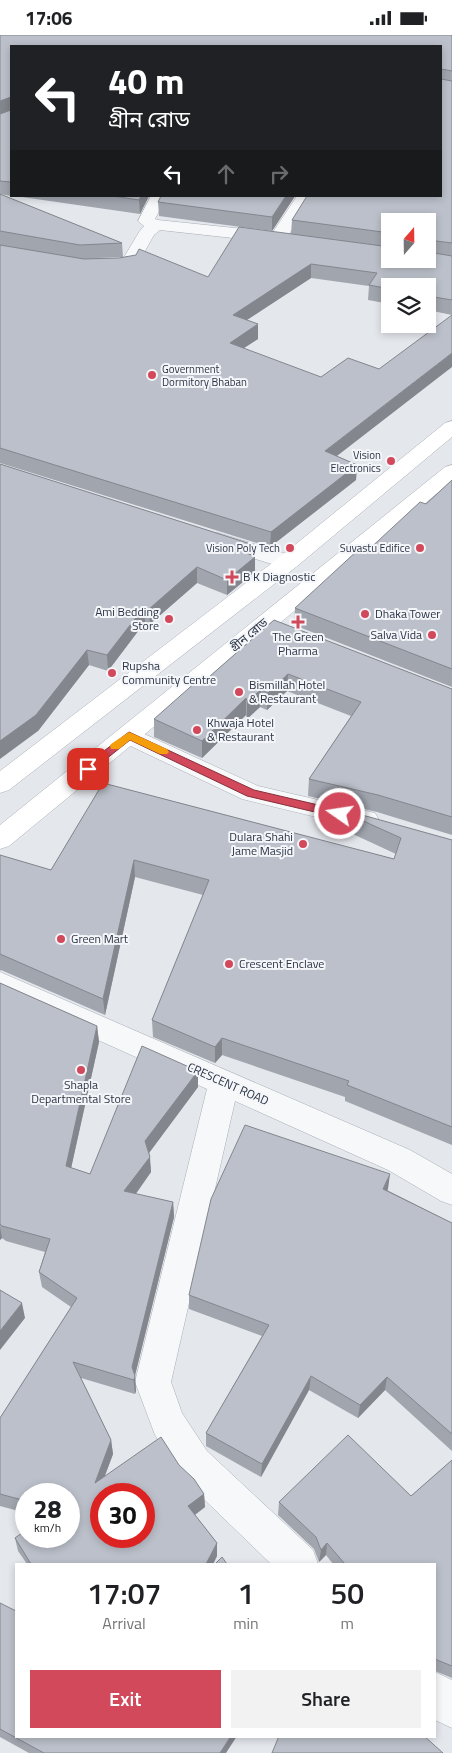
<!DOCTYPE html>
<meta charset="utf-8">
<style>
body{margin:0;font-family:"Titillium Web","Noto Sans Bengali",sans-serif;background:#f2f2f2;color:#202124;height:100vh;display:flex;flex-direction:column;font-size:19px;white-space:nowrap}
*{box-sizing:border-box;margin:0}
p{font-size:16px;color:#757577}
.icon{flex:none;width:28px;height:28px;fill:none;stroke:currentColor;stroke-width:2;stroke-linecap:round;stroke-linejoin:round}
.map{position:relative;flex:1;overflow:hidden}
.side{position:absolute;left:15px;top:1528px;width:421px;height:175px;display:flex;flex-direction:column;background:#fff;border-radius:0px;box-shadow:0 2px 8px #0003}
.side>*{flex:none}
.banner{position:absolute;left:10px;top:10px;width:432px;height:152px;border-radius:0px;box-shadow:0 2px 8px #0003;background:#202124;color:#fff;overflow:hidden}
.needle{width:32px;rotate:20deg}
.tools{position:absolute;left:381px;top:178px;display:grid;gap:10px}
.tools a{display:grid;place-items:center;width:55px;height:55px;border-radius:0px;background:#fff;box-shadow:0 2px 8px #0003;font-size:25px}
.speed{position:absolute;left:15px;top:1448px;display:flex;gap:10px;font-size:25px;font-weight:700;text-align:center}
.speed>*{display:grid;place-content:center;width:65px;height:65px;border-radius:50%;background:#fff;box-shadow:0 2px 8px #0003;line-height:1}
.speed small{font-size:12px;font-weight:400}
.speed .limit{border:8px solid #d22;background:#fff;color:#111}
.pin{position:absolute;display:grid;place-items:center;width:42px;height:42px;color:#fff;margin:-21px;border-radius:10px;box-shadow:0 2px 8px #0006}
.me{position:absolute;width:55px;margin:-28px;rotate:283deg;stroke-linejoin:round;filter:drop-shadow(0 0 4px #0008)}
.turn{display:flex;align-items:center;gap:18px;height:105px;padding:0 15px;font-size:22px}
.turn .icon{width:65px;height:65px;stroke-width:2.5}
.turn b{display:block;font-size:35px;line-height:42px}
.lanes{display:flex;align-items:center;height:48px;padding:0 15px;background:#0003;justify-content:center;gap:25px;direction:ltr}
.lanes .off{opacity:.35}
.eta{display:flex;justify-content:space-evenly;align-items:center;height:85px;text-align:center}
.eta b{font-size:30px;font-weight:600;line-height:35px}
.button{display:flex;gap:10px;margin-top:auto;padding:10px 15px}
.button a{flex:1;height:58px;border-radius:0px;background:#d1495b;color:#fff;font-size:20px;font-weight:600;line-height:58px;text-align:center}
.button a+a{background:#f2f2f2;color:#202124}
.status{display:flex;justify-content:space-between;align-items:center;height:35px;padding:0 25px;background:#fff;direction:ltr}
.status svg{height:14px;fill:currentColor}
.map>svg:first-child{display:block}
</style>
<div class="status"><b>17:06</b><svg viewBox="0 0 49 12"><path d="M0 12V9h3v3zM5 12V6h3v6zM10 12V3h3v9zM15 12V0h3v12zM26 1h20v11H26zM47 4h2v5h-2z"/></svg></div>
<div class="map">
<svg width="452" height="1718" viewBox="0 0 452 1718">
<rect width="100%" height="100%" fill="#e4e7ec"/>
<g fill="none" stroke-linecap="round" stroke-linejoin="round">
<g stroke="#a9aeb7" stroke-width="1">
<g id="street">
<path d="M 151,161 L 167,161 L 155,184 L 158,185 L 273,197 L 297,161 L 313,161 L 284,207 L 278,208 L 160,195 L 154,200 L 136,232 L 114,237 L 96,236 L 93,232 L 96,228 L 123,224 L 139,197 L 144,191 L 138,186 Z"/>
<path d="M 218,498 L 296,522 L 299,527 L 296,532 L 288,534 L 210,510 L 207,505 L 210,500 Z"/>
<path d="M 129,692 L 258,751 L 366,776 L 375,778 L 379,785 L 375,792 L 366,794 L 242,764 L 120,706 L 117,700 L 120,694 Z"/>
<path d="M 0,937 L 410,1115 L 452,1139 L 452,1170 L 441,1166 L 388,1135 L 235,1066 L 171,1347 L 182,1378 L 207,1416 L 313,1515 L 318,1529 L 271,1529 L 181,1442 L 155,1400 L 135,1347 L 207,1054 L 0,961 Z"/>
<path d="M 435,1637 L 452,1645 L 452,1693 L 435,1685 Z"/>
</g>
</g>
<g stroke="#a9aeb7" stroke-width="1">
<g id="secondary">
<path d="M 452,386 L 452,402 L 296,532 L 9,755 L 0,758 L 0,736 L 280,522 L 445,388 Z"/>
<path d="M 452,430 L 452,446 L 9,811 L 0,814 L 0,790 L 445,432 Z"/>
</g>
</g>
<use href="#street" fill="#f7f8fa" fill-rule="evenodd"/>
<use href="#secondary" fill="#fff" fill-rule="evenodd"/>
</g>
<g fill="#a1a5ae" fill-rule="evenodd">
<path d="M 0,0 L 452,0 L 452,280 L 428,275 L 428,251 L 390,251 L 390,269 L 368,265 L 369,251 L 311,243 L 247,285 L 258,289 L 258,304 L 244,313 L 337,421 L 357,430 L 356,445 L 270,512 L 0,428 L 0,159 L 122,208 L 123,222 L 97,223 L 208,242 L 291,199 L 292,185 L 441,161 L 441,11 L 11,11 L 11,161 L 0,159 ZM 390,186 L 428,186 L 428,224 L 390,224 Z"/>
<path d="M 15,161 L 149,161 L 140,179 Z"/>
<path d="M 161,161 L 295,161 L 272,196 L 159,181 L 158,167 Z"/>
<path d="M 0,429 L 254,510 L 253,521 L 255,537 L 227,560 L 197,548 L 150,589 L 145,587 L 108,636 L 89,630 L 38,696 Z"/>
<path d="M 452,445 L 452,652 L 294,590 L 295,573 L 426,469 Z"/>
<path d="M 274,585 L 452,654 L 452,800 L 377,777 L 308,761 L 309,744 L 351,681 L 287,656 L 267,675 L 260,672 L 247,684 L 246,680 L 202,723 L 154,702 L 154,684 L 202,648 Z"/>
<path d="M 103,748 L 394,824 L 396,819 L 329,788 L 330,771 L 452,805 L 452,1110 L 345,1066 L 345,1062 L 222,1020 L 215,1028 L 153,1002 L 152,985 L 203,860 L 135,842 L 105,980 L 1,935 L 0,936 L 0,820 L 51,835 Z"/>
<path d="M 0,948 L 97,991 L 99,1007 L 71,1133 L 90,1139 L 198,1036 L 198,1052 L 149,1118 L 151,1137 L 136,1159 L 173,1167 L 174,1182 L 135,1341 L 136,1356 L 135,1359 L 81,1343 L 111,1405 L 113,1419 L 105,1441 L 179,1430 L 204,1459 L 205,1472 L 195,1480 L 217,1508 L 217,1521 L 213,1529 L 27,1529 L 18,1516 L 15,1503 L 69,1501 L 69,1459 L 26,1459 L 26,1478 L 0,1471 L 0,1383 L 71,1272 L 42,1252 L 39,1237 L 45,1217 L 6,1206 L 2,1203 L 0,1205 Z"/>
<path d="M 388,1154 L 387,1155 L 452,1188 L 452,1416 L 385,1355 L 358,1383 L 309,1355 L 261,1442 L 206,1411 L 206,1398 L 262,1301 L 189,1274 L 189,1260 Z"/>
<path d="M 452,1425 L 452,1643 L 435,1636 L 435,1529 L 333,1529 L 326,1520 L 319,1527 L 314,1514 L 278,1480 L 279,1467 L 411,1461 Z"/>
<path d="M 0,1568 L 226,1718 L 29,1718 L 0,1702 Z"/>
</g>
<g fill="#83868d">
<path d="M 11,62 L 11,76 L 0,79 L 0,66 Z"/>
<path d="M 141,161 L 149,161 L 140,179 L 139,165 Z"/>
<path d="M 286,161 L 295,161 L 272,196 L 272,182 Z"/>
<path d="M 311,229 L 311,243 L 233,294 L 233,280 Z"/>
<path d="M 258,289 L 258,304 L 230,322 L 230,308 Z"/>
<path d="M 452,318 L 452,332 L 324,431 L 325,416 Z"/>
<path d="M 357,430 L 356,445 L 270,512 L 271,497 Z"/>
<path d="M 254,510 L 253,523 L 255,522 L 255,537 L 227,560 L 227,545 L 245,517 Z"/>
<path d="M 197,532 L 197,548 L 150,589 L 149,574 Z"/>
<path d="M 144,572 L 145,587 L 108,636 L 107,620 Z"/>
<path d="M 87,615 L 89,630 L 38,696 L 0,724 L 0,706 Z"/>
<path d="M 288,639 L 287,656 L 267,675 L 268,658 Z"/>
<path d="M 261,655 L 260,672 L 247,684 L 247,666 Z"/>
<path d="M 246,663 L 246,680 L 202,723 L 202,706 Z"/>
<path d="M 134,825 L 135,842 L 105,980 L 103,964 Z"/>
<path d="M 97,991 L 99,1007 L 68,1147 L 66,1131 Z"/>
<path d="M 222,1003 L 222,1020 L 215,1028 L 215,1012 Z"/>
<path d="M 198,1036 L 198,1052 L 146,1122 L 145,1106 Z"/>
<path d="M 150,1122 L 151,1137 L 126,1172 L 124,1156 Z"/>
<path d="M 390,1139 L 388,1154 L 381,1169 L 383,1154 Z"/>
<path d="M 173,1167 L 174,1182 L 134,1344 L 135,1341 L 136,1356 L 135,1359 L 132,1332 Z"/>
<path d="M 0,1192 L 2,1203 L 0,1205 Z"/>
<path d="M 22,1268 L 25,1283 L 0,1315 L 0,1296 Z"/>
<path d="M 311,1341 L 309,1355 L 261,1442 L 262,1429 Z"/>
<path d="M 387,1342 L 385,1355 L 358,1383 L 360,1370 Z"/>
<path d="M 111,1405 L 113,1419 L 97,1461 L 95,1448 Z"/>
<path d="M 204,1459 L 205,1472 L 189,1484 L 188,1471 Z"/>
<path d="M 217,1508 L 217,1521 L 213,1529 L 206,1529 Z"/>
<path d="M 327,1508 L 326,1520 L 319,1527 L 321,1515 Z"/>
<path d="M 231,1701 L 237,1701 L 226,1718 L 220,1718 Z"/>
</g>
<g fill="#bbc0ca" stroke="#83868d" fill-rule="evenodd">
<path d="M 0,0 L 452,0 L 452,36 L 441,34 L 441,11 L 11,11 L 11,75 L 11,62 L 0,66 Z"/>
<path d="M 441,44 L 452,46 L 452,208 L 428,205 L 428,208 L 428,186 L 390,186 L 390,198 L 292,185 L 307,161 L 441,161 Z"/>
<path d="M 11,75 L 11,147 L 0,146 L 0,79 Z"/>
<path d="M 0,159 L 122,208 L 80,210 L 0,196 Z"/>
<path d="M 113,161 L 141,161 L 139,165 Z"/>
<path d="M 161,161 L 286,161 L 272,182 L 158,167 Z"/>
<path d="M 239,192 L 390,212 L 390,224 L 428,224 L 428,217 L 452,221 L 452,265 L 428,261 L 428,251 L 390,251 L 390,254 L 369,250 L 377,238 L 311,229 L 233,280 L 258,289 L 230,308 L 321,342 L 348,323 L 379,334 L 452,280 L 452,318 L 325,416 L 357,430 L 271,497 L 0,413 L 0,210 L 84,224 L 119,223 L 136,220 L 139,214 L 208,242 Z"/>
<path d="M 0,429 L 254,510 L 245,517 L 255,522 L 227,545 L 197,532 L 149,574 L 144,572 L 107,620 L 87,615 L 36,680 L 0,706 Z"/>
<path d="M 452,445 L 452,634 L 295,573 L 358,515 L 365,518 L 420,467 L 426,469 Z"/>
<path d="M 274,585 L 452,654 L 452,782 L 378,760 L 309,744 L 361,667 L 288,639 L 268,658 L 261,655 L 247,666 L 246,663 L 202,706 L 154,684 L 197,646 L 202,648 Z"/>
<path d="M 103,748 L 394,824 L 401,803 L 330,771 L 452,805 L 452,1092 L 347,1050 L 349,1046 L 222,1003 L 215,1012 L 152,985 L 209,845 L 134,825 L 103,964 L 0,919 L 0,820 L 51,835 Z"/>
<path d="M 0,948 L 97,991 L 66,1131 L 90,1139 L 142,1011 L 198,1036 L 145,1106 L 150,1122 L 124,1156 L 173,1167 L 132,1332 L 135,1341 L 134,1345 L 73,1327 L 111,1405 L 95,1448 L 161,1402 L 179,1430 L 194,1444 L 204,1459 L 188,1471 L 217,1508 L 206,1529 L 31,1529 L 15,1503 L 26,1495 L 26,1501 L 69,1501 L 69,1459 L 26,1459 L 26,1466 L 0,1459 L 0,1383 L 77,1263 L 39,1237 L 50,1204 L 2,1191 L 0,1189 ZM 101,1459 L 144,1459 L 144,1501 L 101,1501 Z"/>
<path d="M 245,1090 L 390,1139 L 383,1154 L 452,1188 L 452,1399 L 387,1342 L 360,1370 L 311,1341 L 262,1429 L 206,1398 L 269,1290 L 189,1260 L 211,1164 Z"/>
<path d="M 0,1255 L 22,1268 L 0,1296 Z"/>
<path d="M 348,1400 L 411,1461 L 452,1425 L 452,1631 L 437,1625 L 435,1623 L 435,1529 L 345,1529 L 327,1508 L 321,1515 L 316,1502 L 279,1467 Z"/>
<path d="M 222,1522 L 227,1529 L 215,1529 Z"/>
<path d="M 0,1568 L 16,1576 L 16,1701 L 231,1701 L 220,1718 L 44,1718 L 0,1694 Z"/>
<path d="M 279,1701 L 424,1701 L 443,1718 L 272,1718 Z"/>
</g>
<path fill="#d1495b" stroke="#882f3b" d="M 129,697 L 254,755 L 340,775 L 346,779 L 340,783 L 247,761 L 130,705 L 91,736 L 84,736 L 82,734 L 84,731 Z"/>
<path fill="#f59e0b" d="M 129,697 L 167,714 L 169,717 L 167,719 L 160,719 L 130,705 L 119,714 L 111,714 L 110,711 L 111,709 Z"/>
<g fill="#d1495b" stroke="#f4f6f9" stroke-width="2">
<circle cx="152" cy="340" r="5"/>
<circle cx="391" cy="426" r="5"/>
<circle cx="290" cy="513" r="5"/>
<circle cx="420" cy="513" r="5"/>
<path d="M229.5 534.5h5v5h5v5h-5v5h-5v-5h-5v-5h5z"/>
<circle cx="365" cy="579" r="5"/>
<circle cx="169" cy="584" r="5"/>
<path d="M295.5 579.5h5v5h5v5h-5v5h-5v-5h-5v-5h5z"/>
<circle cx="432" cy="600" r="5"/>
<circle cx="112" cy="638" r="5"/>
<circle cx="239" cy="657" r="5"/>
<circle cx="197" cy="695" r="5"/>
<circle cx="303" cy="809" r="5"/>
<circle cx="61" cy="904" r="5"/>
<circle cx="229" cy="929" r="5"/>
<circle cx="81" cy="1035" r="5"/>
</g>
<g text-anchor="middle" stroke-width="4" stroke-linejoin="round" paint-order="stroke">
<g font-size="11" fill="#2b3445" stroke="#f4f6f9" text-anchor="end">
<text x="162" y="338" text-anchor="start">Government<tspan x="162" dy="13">Dormitory Bhaban</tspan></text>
<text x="381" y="424">Vision<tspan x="381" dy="13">Electronics</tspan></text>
<text x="280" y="517">Vision Poly Tech</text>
<text x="410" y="517">Suvastu Edifice</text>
</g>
<g font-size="12" fill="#2b3445" stroke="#f4f6f9" text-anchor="start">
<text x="243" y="546">B K Diagnostic</text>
<text x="159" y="581" text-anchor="end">Ami Bedding<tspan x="159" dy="14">Store</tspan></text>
<text x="375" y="583">Dhaka Tower</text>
<text x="422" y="604" text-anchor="end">Salva Vida</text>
<text x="298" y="606" text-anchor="middle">The Green<tspan x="298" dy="14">Pharma</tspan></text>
<text x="122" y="635">Rupsha<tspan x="122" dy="14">Community Centre</tspan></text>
<text x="249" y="654">Bismillah Hotel<tspan x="249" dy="14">&amp; Restaurant</tspan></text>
<text x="207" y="692">Khwaja Hotel<tspan x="207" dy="14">&amp; Restaurant</tspan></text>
<text x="293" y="806" text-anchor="end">Dulara Shahi<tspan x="293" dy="14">Jame Masjid</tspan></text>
<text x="71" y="908">Green Mart</text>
<text x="239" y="933">Crescent Enclave</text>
<text x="81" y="1054" text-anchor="middle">Shapla<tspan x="81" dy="14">Departmental Store</tspan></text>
</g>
<g font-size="12" fill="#2b3445" stroke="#f4f6f9">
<text transform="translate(249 600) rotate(-40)" y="4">গ্রীন রোড</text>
<text transform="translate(228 1049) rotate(24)" y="4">CRESCENT ROAD</text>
</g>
</g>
</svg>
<div class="tools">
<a><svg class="needle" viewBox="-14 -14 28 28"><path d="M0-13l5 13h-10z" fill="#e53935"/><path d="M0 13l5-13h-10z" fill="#757577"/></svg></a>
<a><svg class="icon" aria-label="layers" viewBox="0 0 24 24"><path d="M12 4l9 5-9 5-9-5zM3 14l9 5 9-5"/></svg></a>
</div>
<div class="speed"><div>28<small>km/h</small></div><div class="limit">30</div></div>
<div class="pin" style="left:88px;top:734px;background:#d93025"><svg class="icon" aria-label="arrive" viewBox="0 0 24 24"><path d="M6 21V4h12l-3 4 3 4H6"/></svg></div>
<svg class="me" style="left:340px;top:779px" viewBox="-20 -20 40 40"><circle r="17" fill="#d1495b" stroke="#fff" stroke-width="3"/><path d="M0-11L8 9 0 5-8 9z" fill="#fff"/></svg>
<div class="banner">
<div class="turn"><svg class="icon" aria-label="left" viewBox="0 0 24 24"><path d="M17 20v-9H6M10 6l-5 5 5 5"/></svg><div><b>40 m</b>গ্রীন রোড</div></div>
<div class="lanes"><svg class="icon" aria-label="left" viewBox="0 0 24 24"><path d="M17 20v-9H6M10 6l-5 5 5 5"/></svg><svg class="icon off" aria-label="ahead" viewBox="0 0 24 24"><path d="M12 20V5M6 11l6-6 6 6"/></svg><svg class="icon off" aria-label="right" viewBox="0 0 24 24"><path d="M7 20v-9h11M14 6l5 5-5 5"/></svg></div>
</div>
<section class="side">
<div class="eta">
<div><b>17:07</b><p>Arrival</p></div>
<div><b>1</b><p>min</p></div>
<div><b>50</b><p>m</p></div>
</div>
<div class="button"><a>Exit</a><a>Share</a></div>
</section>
</div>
